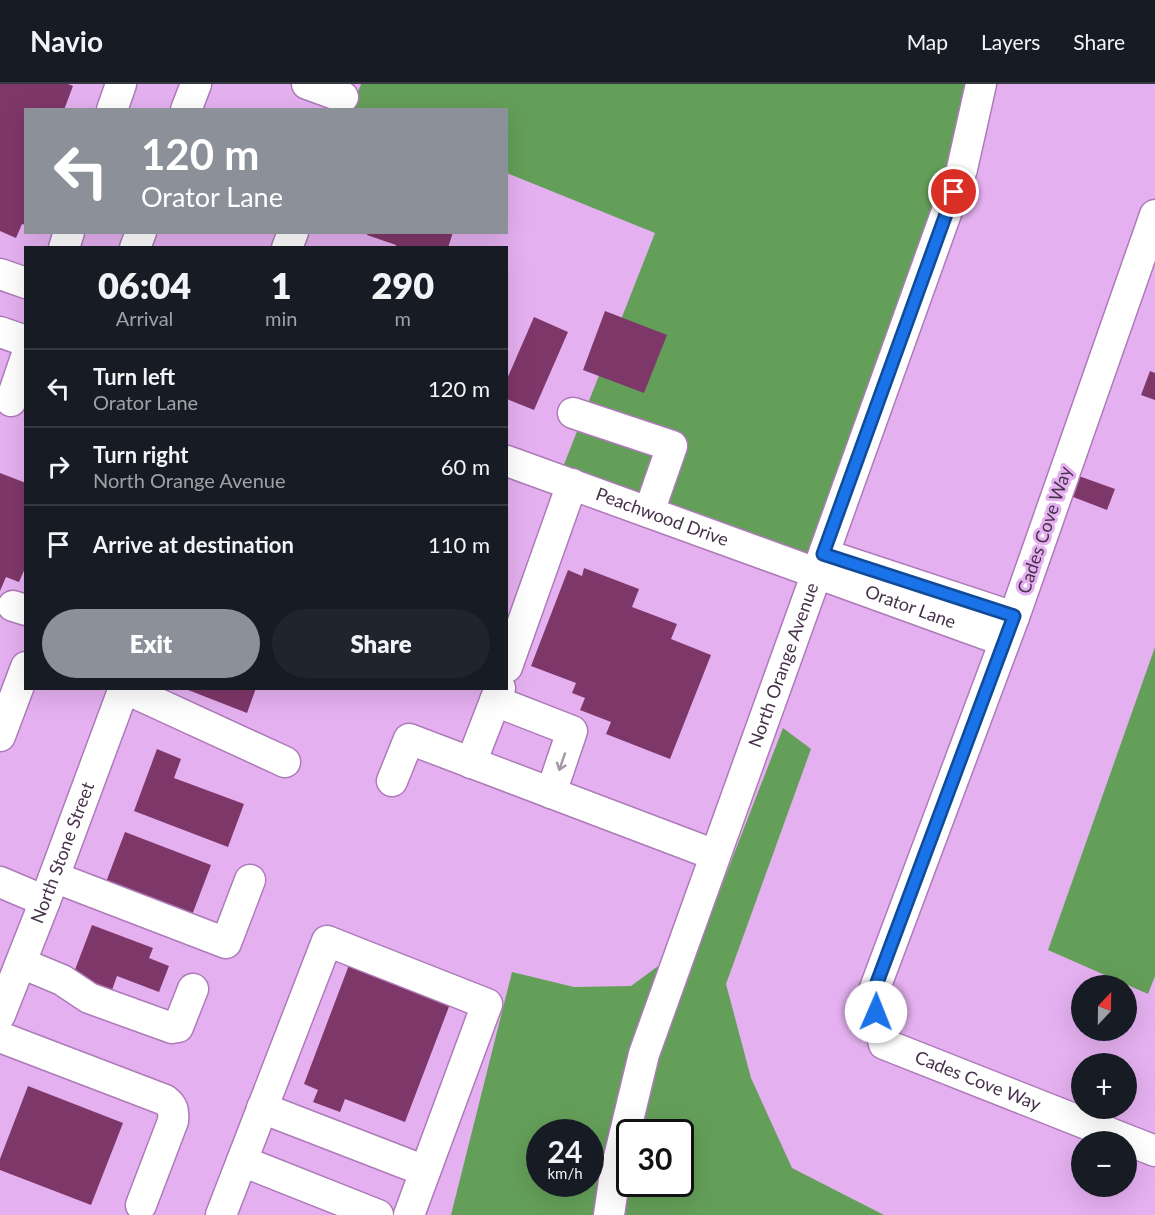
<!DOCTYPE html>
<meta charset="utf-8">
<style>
body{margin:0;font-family:Lato,sans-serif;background:#20242c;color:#f1f3f6;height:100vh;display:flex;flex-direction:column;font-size:22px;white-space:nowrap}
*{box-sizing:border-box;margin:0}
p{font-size:20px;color:#9ea1a6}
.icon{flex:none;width:33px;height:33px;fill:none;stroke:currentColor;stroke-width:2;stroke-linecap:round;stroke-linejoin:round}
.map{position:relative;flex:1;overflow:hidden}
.side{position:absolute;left:24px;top:162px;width:484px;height:444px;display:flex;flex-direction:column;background:#171b24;border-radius:0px;box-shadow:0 6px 24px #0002}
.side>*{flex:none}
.guide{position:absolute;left:24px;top:24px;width:484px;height:126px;border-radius:0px;box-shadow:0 6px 24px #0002;background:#8c9099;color:#fff;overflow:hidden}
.needle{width:39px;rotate:22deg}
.tools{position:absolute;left:1071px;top:891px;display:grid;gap:12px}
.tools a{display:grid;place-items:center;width:66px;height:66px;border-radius:50%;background:#171b24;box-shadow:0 6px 24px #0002;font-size:30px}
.speed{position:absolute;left:526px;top:1035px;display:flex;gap:12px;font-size:30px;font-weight:700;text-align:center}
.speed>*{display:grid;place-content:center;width:78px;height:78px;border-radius:50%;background:#171b24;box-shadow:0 6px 24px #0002;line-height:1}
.speed small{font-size:15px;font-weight:400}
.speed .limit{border:3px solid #111;border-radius:9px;background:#fff;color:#111}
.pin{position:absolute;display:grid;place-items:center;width:51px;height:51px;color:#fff;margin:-26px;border:3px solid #fff;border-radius:50%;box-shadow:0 2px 6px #0007}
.me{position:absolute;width:66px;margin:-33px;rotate:1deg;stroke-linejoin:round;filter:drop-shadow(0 0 4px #0008)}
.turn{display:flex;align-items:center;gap:21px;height:126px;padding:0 18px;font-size:27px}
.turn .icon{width:78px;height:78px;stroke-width:2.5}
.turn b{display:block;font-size:42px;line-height:51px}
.eta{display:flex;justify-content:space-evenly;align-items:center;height:102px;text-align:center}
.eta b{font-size:36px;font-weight:800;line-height:42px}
.button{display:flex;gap:12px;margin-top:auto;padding:12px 18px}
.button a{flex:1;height:69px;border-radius:36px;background:#8c9099;color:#fff;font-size:24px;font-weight:800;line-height:69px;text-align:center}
.button a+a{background:#20242c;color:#f1f3f6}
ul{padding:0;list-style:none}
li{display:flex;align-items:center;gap:18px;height:78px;padding:0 18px;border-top:2px solid #363941}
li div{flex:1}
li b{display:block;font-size:22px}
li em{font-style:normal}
header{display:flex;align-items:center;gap:36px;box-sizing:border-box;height:84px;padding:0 30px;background:#171b24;border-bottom:2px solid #363941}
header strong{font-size:28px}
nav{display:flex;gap:33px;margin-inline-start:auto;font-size:21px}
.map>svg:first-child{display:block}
</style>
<header>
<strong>Navio</strong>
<nav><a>Map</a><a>Layers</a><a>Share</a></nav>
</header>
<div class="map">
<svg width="1155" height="1131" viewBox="0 0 1155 1131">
<rect width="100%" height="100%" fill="#e5b0f0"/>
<g fill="#649f59" fill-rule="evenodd">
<path d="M 361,0 L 969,0 L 951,82 L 810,472 L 563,383 L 655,149 L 507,89 L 507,26 L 351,26 Z"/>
<path d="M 1155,563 L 1155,892 L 1148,910 L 1048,866 Z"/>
<path d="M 783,644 L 811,665 L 726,900 L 751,994 L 792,1084 L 884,1131 L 621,1131 L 630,1078 L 630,1100 L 681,1100 L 681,1048 L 637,1048 L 655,973 Z"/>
<path d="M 665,877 L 597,1131 L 451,1131 L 512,888 L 574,903 L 631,902 ZM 540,1048 L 591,1048 L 591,1100 L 540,1100 Z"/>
</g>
<g fill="#7e3769">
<path d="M 0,0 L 68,0 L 73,2 L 64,26 L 26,26 L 26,141 L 22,140 L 16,154 L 0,147 Z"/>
<path d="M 368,148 L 453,148 L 448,164 L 396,164 L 396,161 L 367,151 Z"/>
<path d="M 605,227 L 667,251 L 644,309 L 583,286 Z"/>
<path d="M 534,233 L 568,248 L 534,326 L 507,315 L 507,295 Z"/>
<path d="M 1150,287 L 1155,289 L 1155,316 L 1141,311 Z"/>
<path d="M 0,389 L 26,399 L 26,482 L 19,498 L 6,493 L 0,507 Z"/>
<path d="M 1076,391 L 1115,405 L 1107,426 L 1068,411 Z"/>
<path d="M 584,484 L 639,505 L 632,523 L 677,540 L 671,555 L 711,571 L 670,675 L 606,650 L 611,638 L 580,626 L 585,614 L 572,609 L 576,599 L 531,582 L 568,486 L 582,492 Z"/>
<path d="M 183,604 L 256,604 L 247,629 Z"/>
<path d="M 157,665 L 181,675 L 174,694 L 244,720 L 228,763 L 134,727 Z"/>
<path d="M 125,748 L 211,781 L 189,839 L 103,806 Z"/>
<path d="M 92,841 L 153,864 L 149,874 L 169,882 L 159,908 L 117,892 L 112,906 L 73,891 Z"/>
<path d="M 349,881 L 450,920 L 405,1038 L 345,1015 L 340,1028 L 313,1018 L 318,1006 L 304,1000 Z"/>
<path d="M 28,1002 L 123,1039 L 91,1121 L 0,1086 L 0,1075 Z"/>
</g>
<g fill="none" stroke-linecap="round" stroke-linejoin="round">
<g stroke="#ad7bb8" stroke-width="33">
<g id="minor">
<path d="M 307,0 L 343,13"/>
<path d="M 112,26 L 121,0"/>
<path d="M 186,26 L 196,0"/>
<path id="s1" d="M 1155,131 L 1014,533 L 872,912 L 884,960 L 1155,1067"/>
<path d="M 64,164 L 69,148"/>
<path d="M 135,164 L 141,148"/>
<path d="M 287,164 L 293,148"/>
<path d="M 0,190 L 26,199"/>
<path d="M 0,248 L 26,257"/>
<path d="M 11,317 L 26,273"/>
<path d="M 573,329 L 672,362 L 649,428"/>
<path id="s2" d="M 507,377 L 1004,557"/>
<path d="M 826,471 L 1014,533"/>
<path d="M 13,522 L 26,526"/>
<path d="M 507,583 L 572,400"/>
<path d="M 124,604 L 285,678"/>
<path d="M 495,617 L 572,647 L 551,709"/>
<path d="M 0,652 L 26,583"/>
<path d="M 471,679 L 500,604"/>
<path d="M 392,697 L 409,655 L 715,771"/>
<path d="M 54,793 L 226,859 L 250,796"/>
<path d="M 0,798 L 45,817"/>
<path d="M 21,879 L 62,896 L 89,914 L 172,944 L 178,943 L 193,905"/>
<path id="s3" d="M 0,931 L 45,817 L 124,604"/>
<path d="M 0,953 L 165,1016 C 173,1022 174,1027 173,1037 L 141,1121"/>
<path d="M 262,1024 L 425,1087"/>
<path d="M 242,1077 L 378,1131"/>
<path d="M 221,1131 L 327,857 L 487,920 L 409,1131"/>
<path id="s4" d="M 609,1131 L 615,1090 L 644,970 L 962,85 L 981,0"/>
</g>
</g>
<use href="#minor" stroke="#fff" stroke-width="30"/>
</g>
<defs><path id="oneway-shaft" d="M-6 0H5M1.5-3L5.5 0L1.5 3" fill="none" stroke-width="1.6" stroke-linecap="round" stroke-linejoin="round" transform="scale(1.5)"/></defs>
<use stroke="#a398a5" href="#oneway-shaft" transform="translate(562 678) rotate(109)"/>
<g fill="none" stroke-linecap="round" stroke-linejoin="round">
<g stroke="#114b97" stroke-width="15">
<path id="route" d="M 876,928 L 872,912 L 1014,532 L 823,470 L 954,108"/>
</g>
<use href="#route" stroke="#1a73e8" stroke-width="10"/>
</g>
<g text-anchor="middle" stroke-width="6" stroke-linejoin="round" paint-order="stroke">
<g font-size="18" fill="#47314b" stroke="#e5b0f0">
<text dy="6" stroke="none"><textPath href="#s2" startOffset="165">Peachwood Drive</textPath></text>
<text transform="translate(1045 446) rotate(-71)" y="6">Cades Cove Way</text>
<text dy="6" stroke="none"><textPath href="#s2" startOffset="429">Orator Lane</textPath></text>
<text dy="6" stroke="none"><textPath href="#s4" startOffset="578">North Orange Avenue</textPath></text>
<text dy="6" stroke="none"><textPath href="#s3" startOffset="174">North Stone Street</textPath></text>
<text dy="6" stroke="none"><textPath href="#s1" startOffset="981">Cades Cove Way</textPath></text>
</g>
</g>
</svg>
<div class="tools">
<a><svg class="needle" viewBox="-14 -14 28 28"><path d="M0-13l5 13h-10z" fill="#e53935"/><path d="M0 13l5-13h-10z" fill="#9ea1a6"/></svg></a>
<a>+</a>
<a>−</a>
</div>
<div class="speed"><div>24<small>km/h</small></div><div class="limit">30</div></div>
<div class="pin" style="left:954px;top:108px;background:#d93025"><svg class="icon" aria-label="arrive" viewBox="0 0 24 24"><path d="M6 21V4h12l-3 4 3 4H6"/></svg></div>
<svg class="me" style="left:876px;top:928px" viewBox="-20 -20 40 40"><circle r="19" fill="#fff"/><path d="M0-13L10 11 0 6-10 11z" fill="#1a73e8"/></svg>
<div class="guide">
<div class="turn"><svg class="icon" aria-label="left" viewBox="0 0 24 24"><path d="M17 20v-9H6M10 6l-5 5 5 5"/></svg><div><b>120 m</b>Orator Lane</div></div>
</div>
<section class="side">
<div class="eta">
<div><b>06:04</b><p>Arrival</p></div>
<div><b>1</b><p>min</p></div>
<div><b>290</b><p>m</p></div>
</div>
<ul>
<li><svg class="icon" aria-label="left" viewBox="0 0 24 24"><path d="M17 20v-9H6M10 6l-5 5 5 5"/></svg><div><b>Turn left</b><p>Orator Lane</p></div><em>120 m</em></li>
<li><svg class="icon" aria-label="right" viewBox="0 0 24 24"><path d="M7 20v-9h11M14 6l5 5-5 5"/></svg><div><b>Turn right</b><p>North Orange Avenue</p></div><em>60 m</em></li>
<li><svg class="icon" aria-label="arrive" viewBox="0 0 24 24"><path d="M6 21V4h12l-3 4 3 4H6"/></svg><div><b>Arrive at destination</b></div><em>110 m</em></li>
</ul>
<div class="button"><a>Exit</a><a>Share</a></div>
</section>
</div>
